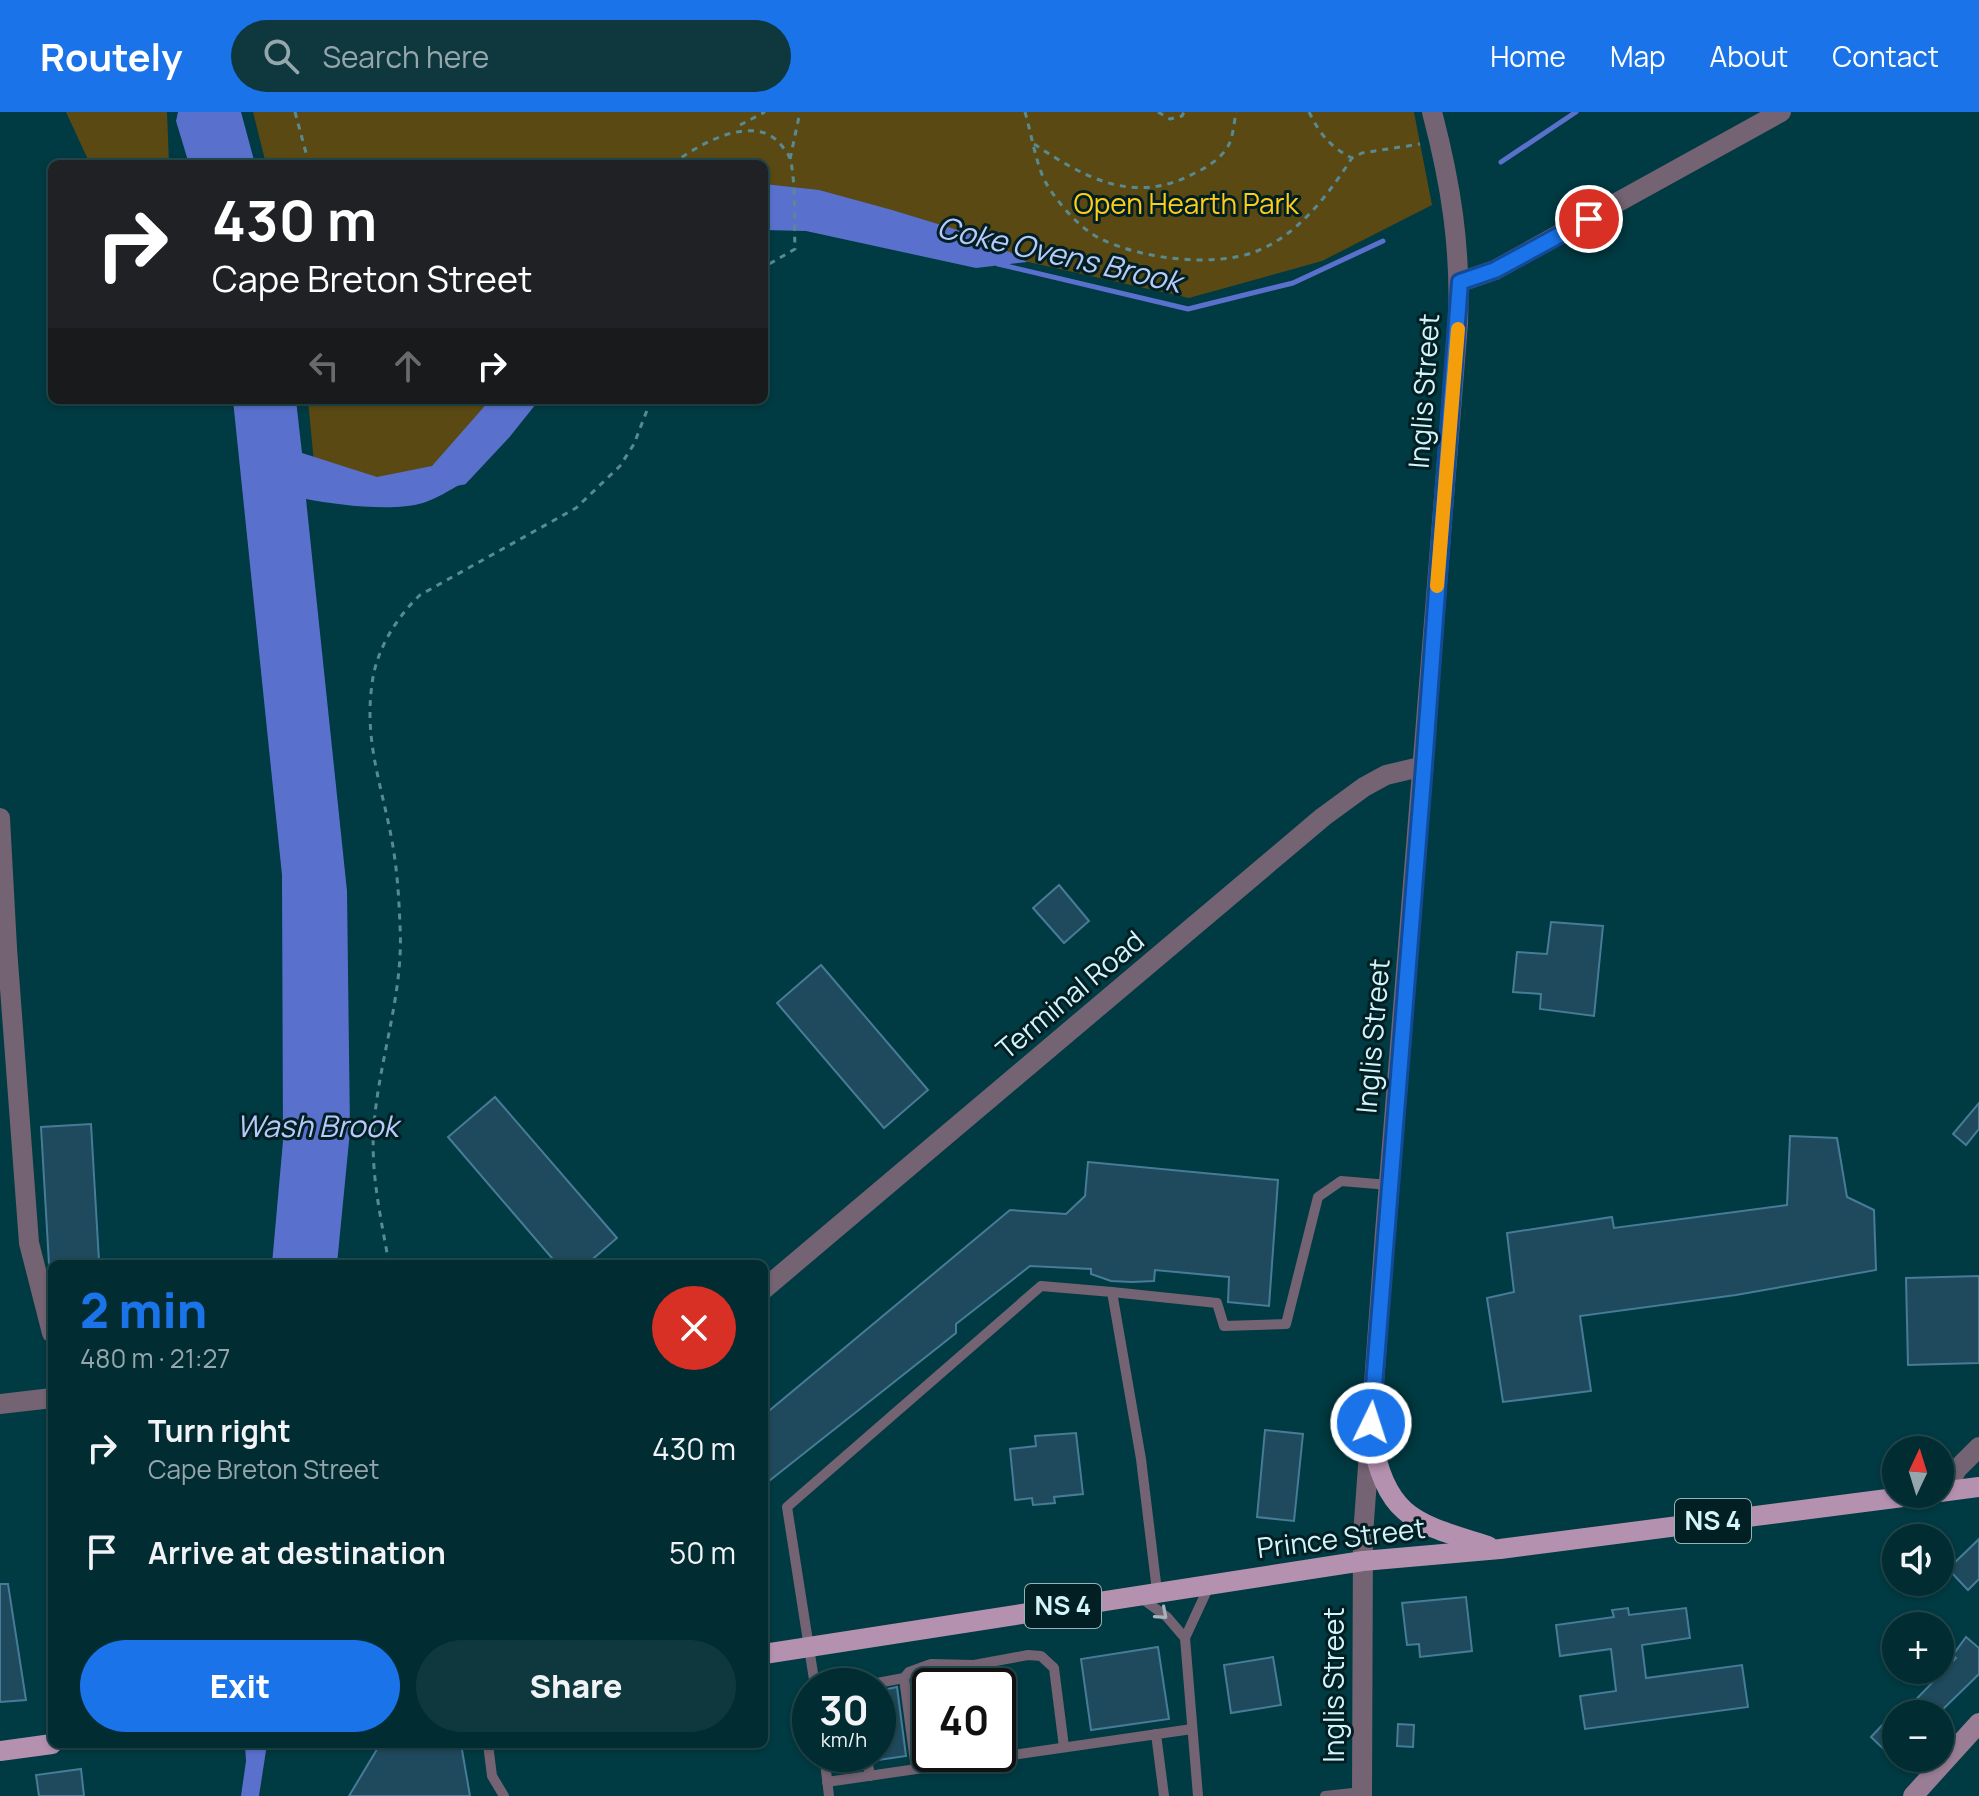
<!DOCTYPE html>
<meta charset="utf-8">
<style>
body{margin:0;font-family:Manrope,sans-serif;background:#0e383e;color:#f1f3f6;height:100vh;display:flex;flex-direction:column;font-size:30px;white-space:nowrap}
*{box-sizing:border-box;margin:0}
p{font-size:26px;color:#95a7ac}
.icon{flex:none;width:44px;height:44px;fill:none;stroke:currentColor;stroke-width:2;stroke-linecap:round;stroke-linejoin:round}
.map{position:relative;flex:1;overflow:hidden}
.side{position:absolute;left:48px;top:1148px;width:720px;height:488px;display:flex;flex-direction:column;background:#002c32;border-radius:12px;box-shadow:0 2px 6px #0004,0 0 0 2px #22484d}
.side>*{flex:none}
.top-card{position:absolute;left:48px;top:48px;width:720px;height:244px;border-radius:12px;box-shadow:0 2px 6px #0004,0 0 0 2px #22484d;background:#202124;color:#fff;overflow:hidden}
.needle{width:52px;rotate:4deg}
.controls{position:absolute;left:1882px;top:1324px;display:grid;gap:16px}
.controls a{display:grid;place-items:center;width:72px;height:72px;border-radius:50%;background:#002c32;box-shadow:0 2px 6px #0004,0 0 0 2px #22484d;font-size:40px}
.speed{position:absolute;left:792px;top:1556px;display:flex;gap:16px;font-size:40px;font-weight:700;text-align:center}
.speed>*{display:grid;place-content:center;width:104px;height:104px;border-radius:50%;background:#002c32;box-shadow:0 2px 6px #0004,0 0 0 2px #22484d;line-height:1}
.speed small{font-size:20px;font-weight:400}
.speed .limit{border:4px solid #111;border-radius:12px;background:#fff;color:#111}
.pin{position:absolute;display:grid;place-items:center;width:68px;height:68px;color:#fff;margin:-34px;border:4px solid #fff;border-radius:50%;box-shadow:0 2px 8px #0007}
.me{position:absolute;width:88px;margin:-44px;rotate:4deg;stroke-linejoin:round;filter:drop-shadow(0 0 6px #0008)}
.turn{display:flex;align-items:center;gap:28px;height:168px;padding:0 32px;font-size:36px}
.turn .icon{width:104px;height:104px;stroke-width:2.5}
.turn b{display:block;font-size:56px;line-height:68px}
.lanes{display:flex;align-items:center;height:76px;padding:0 32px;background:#0003;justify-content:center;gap:40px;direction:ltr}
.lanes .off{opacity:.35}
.round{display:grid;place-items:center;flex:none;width:84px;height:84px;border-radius:42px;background:#0e383e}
.summary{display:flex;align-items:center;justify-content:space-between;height:136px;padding:0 32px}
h1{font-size:48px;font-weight:800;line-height:60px;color:#1a73e8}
.cta{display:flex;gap:16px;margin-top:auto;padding:16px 32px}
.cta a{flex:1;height:92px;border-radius:48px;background:#1a73e8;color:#fff;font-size:32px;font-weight:800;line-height:92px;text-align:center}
.cta a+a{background:#0e383e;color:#f1f3f6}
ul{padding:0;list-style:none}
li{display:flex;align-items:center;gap:24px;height:104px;padding:0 32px}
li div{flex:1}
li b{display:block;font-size:30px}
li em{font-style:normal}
header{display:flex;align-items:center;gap:48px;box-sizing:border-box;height:112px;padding:0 40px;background:#1a73e8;color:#fff}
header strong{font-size:38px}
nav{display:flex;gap:44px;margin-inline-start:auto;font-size:28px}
.search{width:560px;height:72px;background:#0e383e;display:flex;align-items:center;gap:20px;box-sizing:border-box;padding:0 28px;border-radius:44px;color:#95a7ac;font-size:30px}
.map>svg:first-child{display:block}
</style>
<header>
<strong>Routely</strong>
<div class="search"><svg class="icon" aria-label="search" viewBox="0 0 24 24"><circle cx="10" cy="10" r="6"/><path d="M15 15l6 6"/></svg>Search here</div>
<nav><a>Home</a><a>Map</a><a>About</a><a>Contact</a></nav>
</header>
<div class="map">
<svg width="1979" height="1684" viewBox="0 0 1979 1684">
<rect width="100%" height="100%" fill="#003a42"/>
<g fill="#5a4913">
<path d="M 66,0 L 167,0 L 169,52 L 90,52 Z"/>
<path d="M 253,0 L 1414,0 L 1432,93 L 1322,149 L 1189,186 L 806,100 L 764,99 L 764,52 L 266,52 Z"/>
<path d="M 308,288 L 531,288 L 461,360 L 385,372 L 314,351 Z"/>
</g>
<g fill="#5971cd">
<path d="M 178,0 L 241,0 L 255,52 L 189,52 L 176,9 Z"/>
<path d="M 764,72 L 819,78 L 892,98 L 987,127 L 1027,150 L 976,156 L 806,119 L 764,118 Z"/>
<path d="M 233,288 L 296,288 L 302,341 L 377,365 L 432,354 L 490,288 L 536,288 C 518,310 484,356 462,371 C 451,378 435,387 423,391 C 392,400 337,393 306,387 L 347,779 L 350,1019 L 337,1152 L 272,1152 L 283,1029 L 282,763 Z"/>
<path d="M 245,1632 L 267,1632 L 259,1684 L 241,1684 L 246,1649 Z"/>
</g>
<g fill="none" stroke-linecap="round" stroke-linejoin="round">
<g stroke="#5971cd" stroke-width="5">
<path d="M 1501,50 L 1576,0"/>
<path d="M 998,152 L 1188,197 L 1293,171 L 1383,129"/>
<path d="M 458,371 L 464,370 L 508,323 L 536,288"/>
</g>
</g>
<g fill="#1f495d" stroke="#467c97" stroke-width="2">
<path d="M 1059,773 L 1089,809 L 1064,831 L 1033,796 Z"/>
<path d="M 1551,810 L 1603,814 L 1594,904 L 1540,897 L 1541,882 L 1513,880 L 1517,840 L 1547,842 Z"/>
<path d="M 821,853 L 928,978 L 884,1016 L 777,891 Z"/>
<path d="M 495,985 L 617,1126 L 587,1152 L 557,1152 L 448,1025 Z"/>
<path d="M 1979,991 L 1979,1017 L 1966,1033 L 1953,1022 Z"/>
<path d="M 91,1012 L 99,1149 L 49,1152 L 41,1015 Z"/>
<path d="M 1790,1024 L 1837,1026 L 1847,1085 L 1874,1098 L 1876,1158 L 1736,1183 L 1580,1204 L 1591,1279 L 1503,1290 L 1487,1186 L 1514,1180 L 1507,1121 L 1612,1105 L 1614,1116 L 1787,1093 Z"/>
<path d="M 1088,1050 L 1278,1068 L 1269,1194 L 1228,1190 L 1229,1165 L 1155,1158 L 1154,1169 L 1132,1170 L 1111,1169 L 1091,1162 L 1091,1157 L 1030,1154 L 956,1212 L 956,1221 L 764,1373 L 764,1303 L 1010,1098 L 1066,1102 L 1085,1084 Z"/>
<path d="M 1979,1164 L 1979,1251 L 1908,1253 L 1906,1166 Z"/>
<path d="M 1265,1318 L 1303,1322 L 1294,1409 L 1257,1405 Z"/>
<path d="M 1076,1321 L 1083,1382 L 1054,1385 L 1055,1391 L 1033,1393 L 1032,1386 L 1015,1388 L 1010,1337 L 1036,1334 L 1035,1324 Z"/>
<path d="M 1979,1427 L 1979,1467 L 1968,1478 L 1948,1457 Z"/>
<path d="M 0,1472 L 8,1472 L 26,1588 L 0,1590 Z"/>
<path d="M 1466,1485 L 1472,1539 L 1420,1545 L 1419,1532 L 1407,1533 L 1402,1491 Z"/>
<path d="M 1628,1496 L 1629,1503 L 1686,1496 L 1690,1526 L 1642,1533 L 1646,1566 L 1742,1553 L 1748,1595 L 1585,1617 L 1580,1584 L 1616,1579 L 1611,1537 L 1560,1544 L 1556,1513 L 1614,1505 L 1612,1498 Z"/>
<path d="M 1966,1525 L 1979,1536 L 1979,1562 L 1938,1602 L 1902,1602 L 1956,1546 L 1953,1543 Z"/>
<path d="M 1158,1535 L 1169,1607 L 1091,1618 L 1081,1547 Z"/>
<path d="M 1273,1545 L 1281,1593 L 1231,1601 L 1224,1553 Z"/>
<path d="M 897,1575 L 906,1644 L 878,1648 L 878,1579 Z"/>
<path d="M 1887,1608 L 1896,1616 L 1896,1649 L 1871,1625 Z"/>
<path d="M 1398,1612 L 1414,1613 L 1413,1635 L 1397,1634 Z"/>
<path d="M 394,1632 L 461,1632 L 470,1684 L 349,1684 L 379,1634 Z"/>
<path d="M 81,1657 L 84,1684 L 39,1684 L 36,1663 Z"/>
</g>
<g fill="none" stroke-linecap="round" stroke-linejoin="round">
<g stroke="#5a8a91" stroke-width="3" stroke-dasharray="6 6" stroke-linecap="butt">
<path d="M 295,0 L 309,52"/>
<path d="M 1025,0 C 1031,20 1036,53 1046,71 C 1057,90 1080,117 1101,127 C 1142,147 1215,156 1257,139 C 1299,122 1328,83 1352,46"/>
<path d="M 1158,0 L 1170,7 L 1182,4 L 1184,0"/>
<path d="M 1309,0 C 1320,22 1330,35 1352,46 L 1362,41 L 1420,32"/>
<path d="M 740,13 L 765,0"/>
<path d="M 1034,32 C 1085,66 1133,93 1193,62 C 1206,56 1219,48 1227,36 C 1233,27 1234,11 1236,0"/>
<path d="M 790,47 L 800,0"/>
<path d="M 672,52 C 702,30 756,0 782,34 C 786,39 790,44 791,50 C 796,78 794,109 795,137 L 764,155"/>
<path d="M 389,1152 C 381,1106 370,1060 374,1013 C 379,947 404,881 400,814 C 399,786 397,756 392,729 C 382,674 364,630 372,572 C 376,538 396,506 420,483 L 576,396 L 620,354 L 634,332 L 651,288"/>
</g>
<g stroke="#746372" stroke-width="10">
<path d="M 1112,1180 L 1217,1191 L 1224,1214 L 1286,1212 L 1318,1085 L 1341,1069 L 1389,1073"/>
<path d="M 1140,1485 L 1167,1505 L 1185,1526"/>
<path d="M 815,1574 L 787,1395 L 1041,1174 L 1112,1180 L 1141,1347 L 1157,1479"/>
<path d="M 861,1574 L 904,1566"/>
<path d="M 1156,1622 L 1164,1684"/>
<path d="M 488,1632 L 492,1664 L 504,1684"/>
<path d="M 824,1642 L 829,1684"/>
<path d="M 866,1642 L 870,1664"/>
<path d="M 916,1657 L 904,1566 L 909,1560 L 931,1552 L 974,1553 L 1028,1543 L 1041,1544 L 1054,1556 L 1064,1635"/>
<path d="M 827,1670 L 1192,1617"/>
<path d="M 1198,1684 L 1185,1526 L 1210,1472"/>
<path d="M 1325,1684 L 1362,1680"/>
</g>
<g stroke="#746372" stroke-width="20">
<path d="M 1460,170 L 1495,158 L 1781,0"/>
<path d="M 0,706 L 7,836 L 29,1131 L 52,1221"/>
<path d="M 0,1292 L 52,1286"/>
</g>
<g stroke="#746372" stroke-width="20">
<path d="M 764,1177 L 1323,705 L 1364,675 L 1386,663 L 1424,654"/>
<path d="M 1945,1379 L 1957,1357 L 1979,1335"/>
<path d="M 1362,1684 L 1363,1423 L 1385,1120 L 1458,211 C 1461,136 1451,72 1432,0"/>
</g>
<path stroke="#997d95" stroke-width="20" d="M 1913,1684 L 1979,1611"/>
<g stroke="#b591b0" stroke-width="20">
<path d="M 1370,1320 C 1387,1406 1411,1410 1488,1434"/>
<path d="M 1940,1380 L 1979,1375"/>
<path d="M 764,1542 L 1363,1449 L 1500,1437 L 1926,1382"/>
<path d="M 0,1639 L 52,1632"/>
</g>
</g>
<defs><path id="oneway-chevron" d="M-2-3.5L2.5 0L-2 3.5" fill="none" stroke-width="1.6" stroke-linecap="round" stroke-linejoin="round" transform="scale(2)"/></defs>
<use stroke="#a8b3bd" href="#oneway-chevron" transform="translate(1162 1502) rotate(41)"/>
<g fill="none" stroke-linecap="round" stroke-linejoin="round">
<g stroke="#114b97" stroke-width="20">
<path id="route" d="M 1371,1311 L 1424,654 L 1460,170 L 1495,158 L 1589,107"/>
</g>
<use href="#route" stroke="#1a73e8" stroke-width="14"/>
<path stroke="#f59e0b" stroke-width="14" d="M 1437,474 L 1458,217"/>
</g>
<g text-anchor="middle" stroke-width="6" stroke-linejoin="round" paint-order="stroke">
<g fill="#021f23" stroke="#94b4ba" stroke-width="2">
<rect x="1675" y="1387" width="76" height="44" rx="6"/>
<rect x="1025" y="1472" width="76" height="44" rx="6"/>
</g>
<g font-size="26" font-weight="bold" fill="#d3f4fa">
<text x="1713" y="1418">NS 4</text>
<text x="1063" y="1503">NS 4</text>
</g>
<g font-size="28" fill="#ffcd16" stroke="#021f23">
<text x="1186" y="102">Open Hearth Park</text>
</g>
<g font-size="28" fill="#d3f4fa" stroke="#021f23">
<text transform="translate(1424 279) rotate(-86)" y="10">Inglis Street</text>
<text transform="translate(1070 883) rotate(-40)" y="10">Terminal Road</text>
<text transform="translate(1373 924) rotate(-85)" y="10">Inglis Street</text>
<text transform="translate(1341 1426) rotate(-7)" y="10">Prince Street</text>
<text transform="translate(1334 1573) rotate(-90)" y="10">Inglis Street</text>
</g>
<g font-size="30" font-style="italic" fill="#b9c9f9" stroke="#021f23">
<text transform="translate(1059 143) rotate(13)" y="10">Coke Ovens Brook</text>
<text x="317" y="1025">Wash Brook</text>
</g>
</g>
</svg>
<div class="controls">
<a><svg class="needle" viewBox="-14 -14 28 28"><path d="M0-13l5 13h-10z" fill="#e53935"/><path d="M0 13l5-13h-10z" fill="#95a7ac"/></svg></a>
<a><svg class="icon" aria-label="sound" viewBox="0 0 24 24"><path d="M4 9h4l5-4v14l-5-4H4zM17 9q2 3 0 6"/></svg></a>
<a>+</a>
<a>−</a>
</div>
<div class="speed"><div>30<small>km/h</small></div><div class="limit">40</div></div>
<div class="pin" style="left:1589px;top:107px;background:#d93025"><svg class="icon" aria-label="arrive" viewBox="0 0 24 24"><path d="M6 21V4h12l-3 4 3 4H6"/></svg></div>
<svg class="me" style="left:1371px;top:1311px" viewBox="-20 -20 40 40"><circle r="17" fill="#1a73e8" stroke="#fff" stroke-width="3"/><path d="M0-11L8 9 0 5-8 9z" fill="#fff"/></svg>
<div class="top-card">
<div class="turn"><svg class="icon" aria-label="right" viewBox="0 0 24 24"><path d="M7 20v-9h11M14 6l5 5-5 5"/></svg><div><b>430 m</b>Cape Breton Street</div></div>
<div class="lanes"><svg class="icon off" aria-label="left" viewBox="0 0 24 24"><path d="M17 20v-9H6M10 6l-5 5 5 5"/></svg><svg class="icon off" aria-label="ahead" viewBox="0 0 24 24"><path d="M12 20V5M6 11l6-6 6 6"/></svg><svg class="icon" aria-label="right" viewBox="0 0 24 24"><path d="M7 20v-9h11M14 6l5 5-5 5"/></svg></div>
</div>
<section class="side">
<div class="summary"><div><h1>2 min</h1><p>480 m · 21:27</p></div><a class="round" style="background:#d93025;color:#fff"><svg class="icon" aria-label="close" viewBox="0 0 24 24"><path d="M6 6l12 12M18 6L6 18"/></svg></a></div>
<ul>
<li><svg class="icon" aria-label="right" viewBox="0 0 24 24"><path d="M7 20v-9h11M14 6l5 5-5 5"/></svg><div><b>Turn right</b><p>Cape Breton Street</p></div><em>430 m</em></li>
<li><svg class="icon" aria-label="arrive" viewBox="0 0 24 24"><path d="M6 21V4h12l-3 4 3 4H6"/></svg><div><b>Arrive at destination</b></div><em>50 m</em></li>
</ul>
<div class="cta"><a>Exit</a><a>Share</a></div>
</section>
</div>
